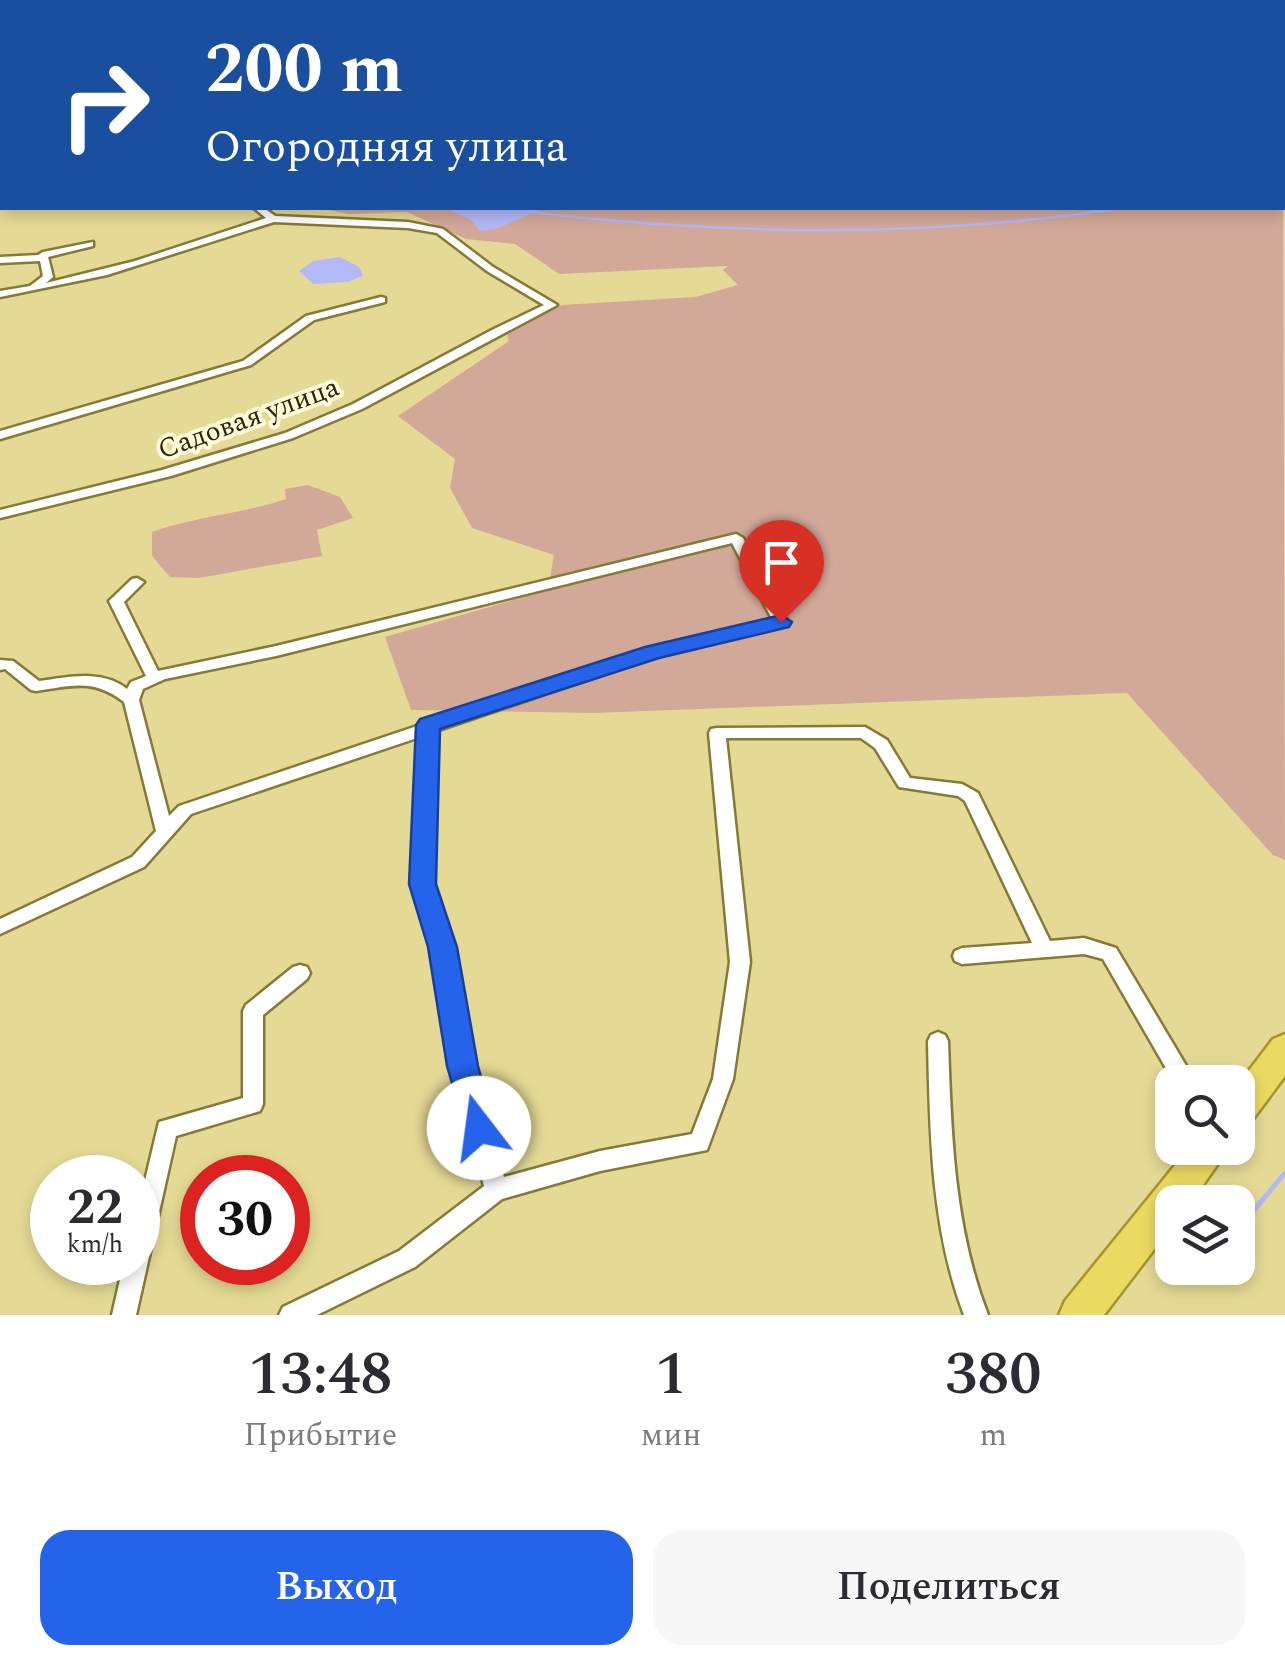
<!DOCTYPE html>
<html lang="ru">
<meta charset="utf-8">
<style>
body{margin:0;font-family:Spectral,serif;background:#f7f7f7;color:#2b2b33;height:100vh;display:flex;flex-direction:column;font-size:38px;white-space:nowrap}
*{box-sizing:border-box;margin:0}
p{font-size:32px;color:#7c7c81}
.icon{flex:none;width:55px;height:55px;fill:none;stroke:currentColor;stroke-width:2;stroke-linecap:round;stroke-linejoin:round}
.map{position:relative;height:1315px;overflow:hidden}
.details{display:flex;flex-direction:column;background:#fff;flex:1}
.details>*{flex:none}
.top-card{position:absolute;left:0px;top:0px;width:1285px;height:210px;box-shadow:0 5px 15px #0003;background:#1a4fa0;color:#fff;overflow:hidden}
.buttons{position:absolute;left:1155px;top:1065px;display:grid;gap:20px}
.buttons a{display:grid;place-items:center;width:100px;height:100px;border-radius:20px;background:#fff;box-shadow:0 5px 15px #0003;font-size:50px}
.speed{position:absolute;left:30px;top:1155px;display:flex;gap:20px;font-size:50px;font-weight:700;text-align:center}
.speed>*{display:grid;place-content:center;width:130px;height:130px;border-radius:50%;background:#fff;box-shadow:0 5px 15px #0003;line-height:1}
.speed small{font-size:25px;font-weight:400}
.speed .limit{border:15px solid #d22;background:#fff;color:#111}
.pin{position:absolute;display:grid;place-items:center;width:85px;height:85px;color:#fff;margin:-102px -42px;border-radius:50% 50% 50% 0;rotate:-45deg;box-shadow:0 0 10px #0007}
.pin .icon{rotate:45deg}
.me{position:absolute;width:110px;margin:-55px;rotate:345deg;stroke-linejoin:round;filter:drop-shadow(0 0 8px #0008)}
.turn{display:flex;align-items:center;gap:35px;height:210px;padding:0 40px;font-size:45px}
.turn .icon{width:130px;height:130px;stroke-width:2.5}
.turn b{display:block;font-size:70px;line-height:85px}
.eta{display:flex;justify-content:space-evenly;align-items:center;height:170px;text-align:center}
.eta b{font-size:60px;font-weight:600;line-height:70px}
.primary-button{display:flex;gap:20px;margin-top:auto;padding:20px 40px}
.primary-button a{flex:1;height:115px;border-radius:30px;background:#2563eb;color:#fff;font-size:40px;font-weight:600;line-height:115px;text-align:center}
.primary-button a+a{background:#f7f7f7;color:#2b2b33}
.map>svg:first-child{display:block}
</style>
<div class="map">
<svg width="1285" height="1315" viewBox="0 0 1285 1315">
<rect width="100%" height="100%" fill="#e5da95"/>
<g fill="#d2a899">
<path d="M 724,0 L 1285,0 L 1285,15 L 1282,2 Z"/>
<path d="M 1283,134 L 1285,860 L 1273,855 L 1127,693 L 594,713 L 411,710 L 385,637 L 548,590 L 554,555 L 472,528 L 450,488 L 455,459 L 398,416 L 509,341 L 506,331 L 562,305 L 695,297 L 738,285 L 723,270 L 728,266 L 559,274 L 515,244 L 466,239 L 407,212 L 348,214 L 320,208 L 1282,208 Z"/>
<path d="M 308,485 L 340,497 L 353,518 L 317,530 L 322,556 L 199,578 L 170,577 L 152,556 L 152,532 C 197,516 242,514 286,499 L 285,489 Z"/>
</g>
<g fill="#b3b8f6">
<path d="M 446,208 L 544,208 L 496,229 L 480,231 L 471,220 Z"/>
<path d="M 340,257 L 359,267 L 363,276 L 347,282 L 313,284 L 299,271 L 313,261 Z"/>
</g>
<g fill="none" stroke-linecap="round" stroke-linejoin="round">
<g stroke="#b3b8f6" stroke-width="2.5">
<path d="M 787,0 L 794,0"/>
<path d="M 530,212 C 724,235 928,238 1121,208"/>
</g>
<g stroke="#b3b8f6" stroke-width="5">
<path d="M 1238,1229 L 1285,1173"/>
<path d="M 1192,1283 L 1206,1268"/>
</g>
<path fill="#b3b8f6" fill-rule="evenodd" d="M 927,0 L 943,0 L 944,2 L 929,2 Z"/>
<g stroke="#857b37" stroke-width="5">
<g id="minor">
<rect x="0" y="130" width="2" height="5"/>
<path d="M 0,173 L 2,173 L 2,178 L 0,179 Z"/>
<path d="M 254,208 L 264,208 L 275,216 L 408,222 L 443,229 L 493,267 L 557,305 L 362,409 L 293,438 L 171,476 L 0,518 L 0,510 L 162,470 L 285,433 L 353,404 L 492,330 L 544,305 L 487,271 L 437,233 L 408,228 L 274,222 L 107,275 L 0,297 L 0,291 L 30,286 L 43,276 L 40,261 L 0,263 L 0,257 L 38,255 L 43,252 L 93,242 L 93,246 L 48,257 L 53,277 L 46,283 L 135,261 L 266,218 Z"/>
<path d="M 381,297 L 385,298 L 385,302 L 314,320 L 251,365 L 0,439 L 0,431 L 243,361 L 306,316 Z"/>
<path d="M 736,534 L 743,538 L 788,622 L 786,625 L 657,656 L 436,731 L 431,884 L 452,947 L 472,1065 L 504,1177 L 600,1151 L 692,1134 L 713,1079 L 730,962 L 709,733 L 711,729 L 717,728 L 865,727 L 887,740 L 910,778 L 962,784 L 978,793 L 1050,941 L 1084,938 L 1116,948 L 1191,1074 L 1193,1082 L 1174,1082 L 1103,959 L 1084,954 L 962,964 L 955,961 L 953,956 L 955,951 L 962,948 L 1032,943 L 965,801 L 958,796 L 899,787 L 875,748 L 861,738 L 726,738 L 750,962 L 733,1079 L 707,1150 L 600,1171 L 502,1199 L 415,1267 L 317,1315 L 279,1315 L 283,1307 L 399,1251 L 484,1186 L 452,1065 L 434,947 L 413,884 L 420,737 L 191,814 L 144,867 L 0,934 L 0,919 L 132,857 L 156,831 L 124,702 C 93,678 72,686 36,691 L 31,690 L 5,669 L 0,670 L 0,660 L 13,661 L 39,681 C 69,677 102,669 127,689 L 131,682 L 146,676 L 109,601 L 132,579 L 137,578 L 144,582 L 124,602 L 158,671 L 276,646 ZM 732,543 L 772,619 L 648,649 L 432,721 L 422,721 L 420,725 L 179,806 L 169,816 L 139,700 L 143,689 L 165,679 L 276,656 Z"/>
<path d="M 300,965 L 307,967 L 310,973 L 307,979 L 263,1015 L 263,1104 L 260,1111 L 176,1136 L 136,1315 L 112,1315 L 124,1262 L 138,1262 L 138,1210 L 159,1122 L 243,1098 L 243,1011 L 246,1005 L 293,967 Z"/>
<path d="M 938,1032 L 945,1035 L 948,1041 C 951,1134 954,1228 988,1315 L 964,1315 C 931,1228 930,1133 928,1041 L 931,1035 Z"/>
</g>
</g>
<g stroke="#a49429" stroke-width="5">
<g id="trunk">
<path d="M 1285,1034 L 1285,1076 L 1250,1123 L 1238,1128 L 1238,1085 L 1273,1039 Z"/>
<path d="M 1189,1148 L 1229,1148 L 1191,1202 L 1172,1202 L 1172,1226 L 1104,1315 L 1059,1315 L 1065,1301 Z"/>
</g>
</g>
<use href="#minor" fill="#fff" fill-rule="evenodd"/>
<use href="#trunk" fill="#ebda62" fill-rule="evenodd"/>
</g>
<path fill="#2563eb" stroke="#184099" stroke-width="2.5" d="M 781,615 L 792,622 L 789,627 L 659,658 L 440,729 L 436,884 L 457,947 L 478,1066 L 495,1128 L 491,1138 L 479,1142 L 468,1138 L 447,1066 L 428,947 L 409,884 L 416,725 L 420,719 L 645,647 Z"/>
<g text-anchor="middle" stroke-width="8" stroke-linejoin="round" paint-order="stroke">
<g font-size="28" fill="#2a2609" stroke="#fffad8">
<text transform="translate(248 417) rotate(-20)" y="10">Садовая улица</text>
</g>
</g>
</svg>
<div class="buttons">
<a><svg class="icon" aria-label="search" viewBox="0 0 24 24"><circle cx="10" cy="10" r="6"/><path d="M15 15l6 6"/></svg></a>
<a><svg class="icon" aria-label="layers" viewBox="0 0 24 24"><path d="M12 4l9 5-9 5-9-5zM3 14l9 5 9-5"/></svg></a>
</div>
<div class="speed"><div>22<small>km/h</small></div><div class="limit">30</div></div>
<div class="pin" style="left:781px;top:622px;background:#d93025"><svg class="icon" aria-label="arrive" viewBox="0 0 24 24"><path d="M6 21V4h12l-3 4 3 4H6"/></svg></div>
<svg class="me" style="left:479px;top:1128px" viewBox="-20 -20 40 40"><circle r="19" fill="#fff"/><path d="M0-13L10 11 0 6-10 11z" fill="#2563eb"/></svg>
<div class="top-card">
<div class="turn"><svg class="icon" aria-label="right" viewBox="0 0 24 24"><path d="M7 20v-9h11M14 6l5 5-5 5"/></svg><div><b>200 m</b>Огородняя улица</div></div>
</div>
</div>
<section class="details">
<div class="eta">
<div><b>13:48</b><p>Прибытие</p></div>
<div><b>1</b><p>мин</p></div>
<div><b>380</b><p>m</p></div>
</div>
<div class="primary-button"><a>Выход</a><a>Поделиться</a></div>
</section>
